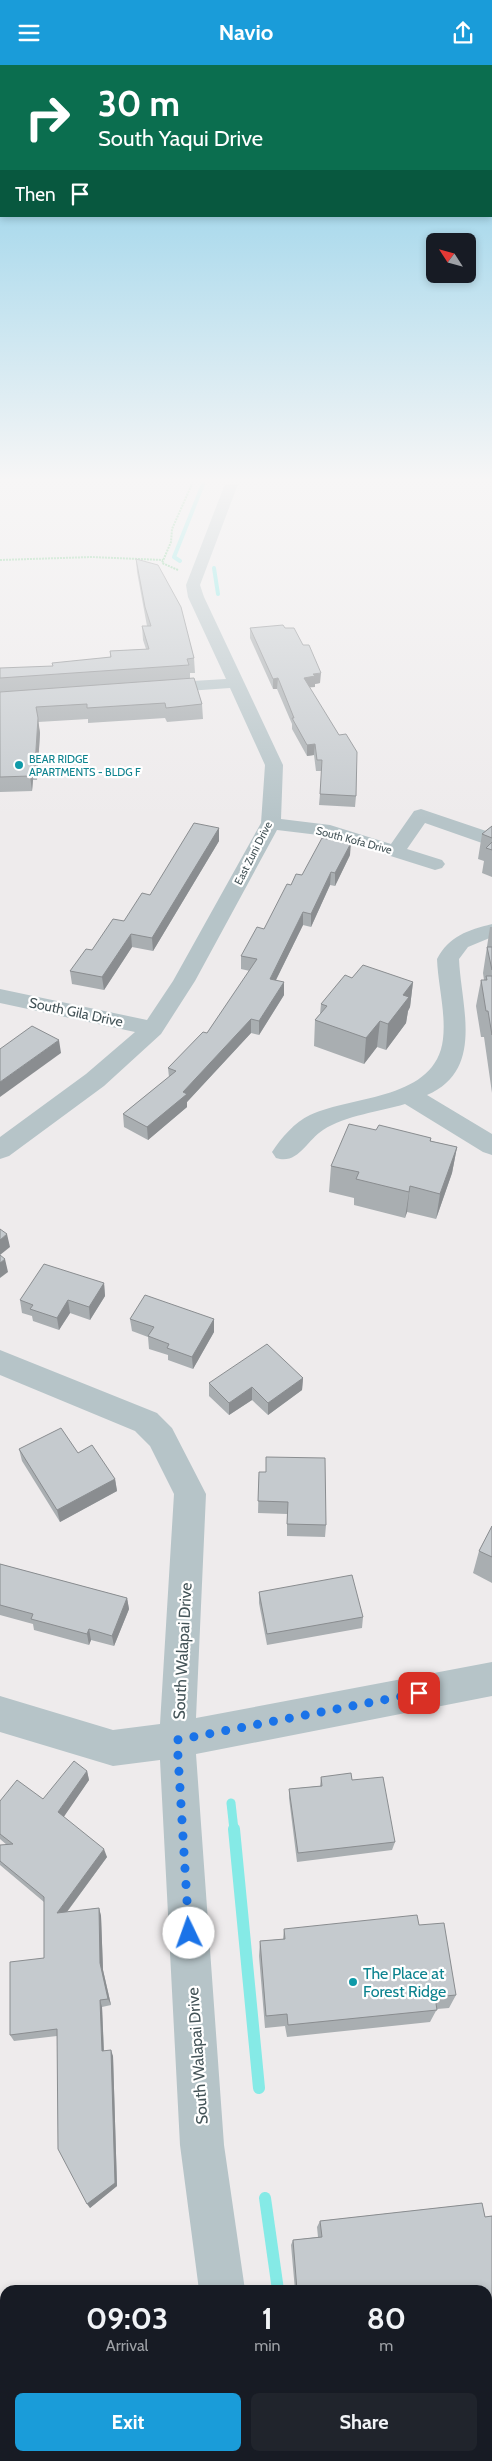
<!DOCTYPE html>
<style>
body{margin:0;font-family:Cabin,sans-serif;background:#20242c;color:#f1f3f6;height:100vh;display:flex;flex-direction:column;font-size:19px;white-space:nowrap}
*{box-sizing:border-box;margin:0}
p{font-size:16px;color:#9ea1a6}
.icon{flex:none;width:28px;height:28px;fill:none;stroke:currentColor;stroke-width:2;stroke-linecap:round;stroke-linejoin:round}
.map{position:relative;flex:1;overflow:hidden}
.sheet{position:absolute;left:0px;top:2220px;width:492px;height:176px;display:flex;flex-direction:column;background:#171b24;border-radius:15px 15px 0 0;box-shadow:0 2px 8px #0003}
.sheet>*{flex:none}
.guide{position:absolute;left:0px;top:0px;width:492px;height:152px;box-shadow:0 2px 8px #0003;background:#0b6e4f;color:#fff;overflow:hidden}
.needle{width:32px;rotate:306deg}
.controls{position:absolute;left:426px;top:168px;display:grid;gap:10px}
.controls a{display:grid;place-items:center;width:50px;height:50px;border-radius:8px;background:#171b24;box-shadow:0 2px 8px #0003;font-size:25px}
.pin{position:absolute;display:grid;place-items:center;width:42px;height:42px;color:#fff;margin:-21px;border-radius:10px;box-shadow:0 2px 8px #0006}
.me{position:absolute;width:55px;margin:-28px;rotate:357deg;stroke-linejoin:round;filter:drop-shadow(0 0 4px #0008)}
.turn{display:flex;align-items:center;gap:18px;height:105px;padding:0 15px;font-size:22px}
.turn .icon{width:65px;height:65px;stroke-width:2.5}
.turn b{display:block;font-size:35px;line-height:42px}
.then{display:flex;align-items:center;height:48px;padding:0 15px;background:#0003;gap:10px;font-size:19px}
.eta{display:flex;justify-content:space-evenly;align-items:center;height:85px;text-align:center}
.eta b{font-size:30px;font-weight:700;line-height:35px}
.button{display:flex;gap:10px;margin-top:auto;padding:10px 15px}
.button a{flex:1;height:58px;border-radius:8px;background:#1a9cd9;color:#fff;font-size:20px;font-weight:700;line-height:58px;text-align:center}
.button a+a{background:#20242c;color:#f1f3f6}
header{display:flex;justify-content:space-between;align-items:center;height:65px;padding:0 15px;background:#1a9cd9;color:#fff;font-size:22px;font-weight:700}
.map>svg:first-child{display:block}
</style>
<header><svg class="icon" aria-label="menu" viewBox="0 0 24 24"><path d="M4 6h16M4 12h16M4 18h16"/></svg>Navio<svg class="icon" aria-label="share" viewBox="0 0 24 24"><path d="M12 15V3M7 8l5-5 5 5M5 13v7h14v-7"/></svg></header>
<div class="map">
<svg width="492" height="2396" viewBox="0 0 492 2396">
<rect width="100%" height="100%" fill="#eeebec"/>
<g fill="none" stroke-linecap="round" stroke-linejoin="round">
<g stroke="#85eae6" stroke-width="4">
<path d="M 180,496 L 174,492 L 203,419"/>
<path d="M 214,503 L 218,529"/>
</g>
<path stroke="#85eae6" stroke-width="9" d="M 231,1738 L 234,1765"/>
<g stroke="#85eae6" stroke-width="12">
<path d="M 234,1764 L 259,2023"/>
<path d="M 265,2133 L 278,2225"/>
<path d="M 302,2391 L 302,2394"/>
</g>
<g stroke="#71ca88" stroke-width="2" stroke-dasharray="2 1" stroke-linecap="butt">
<path d="M 0,495 L 92,492 L 163,495"/>
<path d="M 178,505 L 162,498 L 171,477 L 172,464 L 192,419"/>
</g>
<g fill="#b6c4c8" fill-rule="evenodd">
<path d="M 225,419 L 238,419 L 200,520 L 204,532 L 283,700 L 281,754 L 330,760 L 391,779 L 414,746 L 421,744 L 492,768 L 492,779 L 482,778 L 425,758 L 407,784 L 442,795 L 445,799 L 442,803 L 435,805 L 327,771 L 277,765 L 195,916 L 161,969 L 104,1021 L 9,1091 L 0,1094 L 0,1072 L 86,1009 L 135,967 L 0,938 L 0,924 L 147,955 L 173,916 L 261,758 L 265,700 L 230,623 L 159,628 L 153,627 L 151,623 L 153,619 L 159,618 L 226,614 L 188,532 L 186,520 Z"/>
<path d="M 492,859 L 492,872 L 468,882 L 459,894 C 461,941 485,1005 427,1030 L 492,1069 L 492,1090 L 483,1087 L 405,1039 C 379,1047 346,1050 323,1065 C 306,1076 298,1100 276,1093 L 272,1087 C 281,1073 295,1057 310,1050 C 354,1030 436,1035 443,974 C 446,948 438,920 437,894 C 449,871 468,865 492,859 Z"/>
<path d="M 0,1285 L 157,1348 L 172,1363 L 206,1429 L 196,1653 L 492,1597 L 492,1631 L 196,1689 L 224,2080 L 245,2225 L 199,2225 L 180,2080 L 160,1695 L 113,1701 L 0,1667 L 0,1631 L 113,1665 L 160,1659 L 174,1429 L 150,1381 L 135,1366 L 0,1310 Z"/>
<path d="M 218,2391 L 268,2391 L 269,2396 L 219,2396 Z"/>
</g>
</g>
<g fill="#a9aeb1">
<path d="M 136,494 L 194,593 L 195,608 L 190,608 L 190,613 L 202,639 L 203,654 L 167,657 L 165,653 L 88,658 L 88,654 L 38,657 L 40,668 L 37,715 L 33,715 L 32,726 L 0,727 L 0,613 L 53,601 L 110,592 L 110,586 L 146,584 L 143,575 L 142,561 L 147,561 L 137,507 Z"/>
<path d="M 250,563 L 320,618 L 315,619 L 315,622 L 309,622 L 356,731 L 355,742 L 319,740 L 322,706 L 316,706 L 314,690 L 307,691 L 292,664 L 292,659 L 277,624 L 273,624 L 250,573 Z"/>
<path d="M 492,761 L 492,812 L 482,808 L 484,796 L 478,794 L 482,769 Z"/>
<path d="M 219,763 L 219,776 L 153,886 L 132,882 L 104,925 L 72,919 L 70,906 L 124,856 L 150,830 Z"/>
<path d="M 350,790 L 335,821 L 330,820 L 311,862 L 303,860 L 276,915 L 284,930 L 259,970 L 251,968 L 187,1037 L 187,1042 L 148,1075 L 124,1062 L 123,1049 L 169,1012 L 168,1003 L 207,968 L 250,906 L 241,904 L 241,891 L 264,864 L 291,820 L 302,810 Z"/>
<path d="M 490,862 L 492,862 L 492,1028 L 484,972 L 481,972 L 476,941 L 481,915 L 484,915 L 483,908 Z"/>
<path d="M 352,913 L 413,917 L 410,942 L 408,946 L 406,958 L 386,985 L 377,982 L 364,999 L 314,981 L 315,955 L 320,949 L 321,939 Z"/>
<path d="M 376,1065 L 431,1073 L 431,1076 L 457,1082 L 452,1108 L 436,1154 L 407,1147 L 405,1153 L 354,1140 L 354,1133 L 329,1127 L 331,1101 Z"/>
<path d="M 104,1218 L 105,1231 L 90,1255 L 70,1248 L 59,1265 L 33,1256 L 32,1251 L 22,1248 L 20,1235 Z"/>
<path d="M 130,1254 L 214,1254 L 214,1267 L 193,1304 L 168,1295 L 168,1290 L 149,1284 L 148,1272 L 132,1266 Z"/>
<path d="M 303,1313 L 302,1325 L 268,1350 L 252,1335 L 229,1350 L 209,1331 L 209,1318 Z"/>
<path d="M 19,1384 L 78,1388 L 115,1414 L 117,1426 L 60,1457 L 22,1396 Z"/>
<path d="M 259,1407 L 326,1460 L 325,1472 L 287,1471 L 287,1449 L 258,1448 Z"/>
<path d="M 492,1461 L 492,1518 L 473,1508 L 479,1486 Z"/>
<path d="M 0,1499 L 127,1533 L 129,1544 L 114,1581 L 91,1575 L 89,1580 L 34,1565 L 33,1559 L 0,1550 Z"/>
<path d="M 259,1527 L 363,1552 L 362,1563 L 267,1580 L 259,1538 Z"/>
<path d="M 87,1706 L 89,1715 L 63,1752 L 107,1792 L 67,1847 L 99,1843 L 101,1851 L 103,1905 L 111,1940 L 102,1942 L 104,1986 L 113,1991 L 117,2121 L 90,2143 L 57,1971 L 14,1976 L 10,1970 L 44,1893 L 44,1837 L 0,1800 L 0,1780 L 7,1780 L 0,1774 L 0,1736 L 43,1734 Z"/>
<path d="M 321,1712 L 352,1715 L 395,1777 L 392,1785 L 297,1797 L 289,1733 L 289,1724 L 320,1721 Z"/>
<path d="M 284,1864 L 456,1930 L 449,1943 L 437,1944 L 430,1957 L 287,1972 L 285,1961 L 265,1963 L 259,1891 L 260,1876 L 283,1874 Z"/>
<path d="M 482,2138 L 485,2152 L 492,2151 L 492,2262 L 488,2263 L 488,2225 L 295,2225 L 291,2180 L 293,2175 L 318,2172 L 317,2162 L 320,2156 Z"/>
<path d="M 422,2391 L 460,2391 L 462,2396 L 417,2396 Z"/>
</g>
<g fill="#8a8d90">
<path d="M 321,608 L 320,618 L 315,619 L 315,622 L 303,623 L 304,613 L 313,609 Z"/>
<path d="M 278,613 L 277,624 L 273,624 L 273,614 Z"/>
<path d="M 38,653 L 40,668 L 37,715 L 35,700 Z"/>
<path d="M 315,679 L 314,690 L 307,691 L 307,680 Z"/>
<path d="M 31,700 L 33,715 L 32,726 L 30,711 Z"/>
<path d="M 219,763 L 219,776 L 153,886 L 152,873 Z"/>
<path d="M 351,778 L 350,790 L 335,821 L 335,808 Z"/>
<path d="M 331,807 L 330,820 L 311,862 L 311,849 Z"/>
<path d="M 303,847 L 303,860 L 270,927 L 270,914 Z"/>
<path d="M 131,869 L 132,882 L 104,925 L 102,912 Z"/>
<path d="M 284,917 L 284,930 L 259,970 L 259,956 Z"/>
<path d="M 413,917 L 410,942 L 408,946 L 406,958 L 386,985 L 388,959 L 403,930 Z"/>
<path d="M 251,954 L 251,968 L 187,1037 L 187,1042 L 148,1075 L 147,1062 L 183,1027 Z"/>
<path d="M 380,956 L 377,982 L 364,999 L 366,973 Z"/>
<path d="M 59,975 L 61,988 L 0,1032 L 0,1017 Z"/>
<path d="M 457,1082 L 452,1108 L 436,1154 L 440,1129 Z"/>
<path d="M 410,1121 L 407,1147 L 405,1153 L 409,1127 Z"/>
<path d="M 7,1169 L 10,1182 L 0,1190 L 0,1175 Z"/>
<path d="M 5,1194 L 8,1207 L 0,1213 L 0,1198 Z"/>
<path d="M 104,1218 L 105,1231 L 90,1255 L 89,1242 Z"/>
<path d="M 68,1235 L 70,1248 L 59,1265 L 57,1253 Z"/>
<path d="M 214,1254 L 214,1267 L 193,1304 L 192,1292 Z"/>
<path d="M 303,1313 L 302,1325 L 268,1350 L 268,1338 Z"/>
<path d="M 252,1322 L 252,1335 L 229,1350 L 229,1338 Z"/>
<path d="M 115,1414 L 117,1426 L 60,1457 L 57,1445 Z"/>
<path d="M 127,1533 L 129,1544 L 114,1581 L 112,1571 Z"/>
<path d="M 89,1564 L 91,1575 L 89,1580 L 87,1569 Z"/>
<path d="M 87,1706 L 89,1715 L 61,1756 L 58,1747 Z"/>
<path d="M 104,1784 L 107,1792 L 60,1856 L 57,1848 Z"/>
<path d="M 99,1843 L 101,1851 L 103,1905 L 111,1940 L 108,1934 L 100,1898 Z"/>
<path d="M 100,1935 L 102,1942 L 104,1992 L 102,1986 Z"/>
<path d="M 111,1985 L 113,1991 L 117,2121 L 90,2143 L 87,2139 Z"/>
<rect x="125" y="2391" width="3" height="5"/>
</g>
<g fill="#c5cace" stroke="#8a8d90">
<path d="M 136,494 L 158,500 L 181,542 L 194,593 L 187,594 L 189,600 L 0,613 L 0,603 L 53,601 L 52,598 L 111,592 L 110,586 L 149,584 L 142,561 L 151,561 L 145,542 Z"/>
<path d="M 283,560 L 285,563 L 294,563 L 303,580 L 309,580 L 321,608 L 313,609 L 315,611 L 304,613 L 339,670 L 346,669 L 357,687 L 356,731 L 320,729 L 322,695 L 317,695 L 315,679 L 307,680 L 292,653 L 294,653 L 278,613 L 273,614 L 250,563 Z"/>
<path d="M 194,613 L 202,639 L 166,643 L 165,638 L 87,643 L 87,639 L 36,642 L 38,653 L 35,700 L 31,700 L 30,711 L 0,712 L 0,627 Z"/>
<path d="M 194,758 L 219,763 L 152,873 L 131,869 L 102,912 L 70,906 L 86,884 L 92,885 L 113,854 L 124,856 L 142,828 L 150,830 Z"/>
<path d="M 492,761 L 492,773 L 482,769 Z"/>
<path d="M 322,773 L 351,778 L 335,808 L 331,807 L 311,849 L 303,847 L 270,914 L 284,917 L 259,956 L 251,954 L 183,1027 L 187,1029 L 147,1062 L 123,1049 L 176,1006 L 168,1003 L 203,967 L 207,968 L 257,894 L 241,891 L 257,862 L 264,864 L 287,819 L 291,820 L 296,809 L 302,810 Z"/>
<path d="M 492,777 L 492,785 L 486,783 Z"/>
<path d="M 487,882 L 492,882 L 492,905 Z"/>
<path d="M 363,900 L 413,917 L 403,930 L 409,932 L 388,959 L 380,956 L 366,973 L 315,955 L 327,941 L 321,939 L 345,910 L 352,913 Z"/>
<path d="M 486,911 L 492,911 L 492,970 L 488,946 L 486,946 L 481,915 L 487,915 Z"/>
<path d="M 32,961 L 59,975 L 0,1017 L 0,984 Z"/>
<path d="M 349,1059 L 376,1065 L 379,1060 L 431,1073 L 430,1076 L 457,1082 L 440,1129 L 410,1121 L 409,1127 L 356,1114 L 359,1107 L 331,1101 Z"/>
<path d="M 0,1164 L 7,1169 L 0,1175 Z"/>
<path d="M 0,1190 L 5,1194 L 0,1198 Z"/>
<path d="M 44,1199 L 104,1218 L 89,1242 L 68,1235 L 57,1253 L 30,1244 L 33,1240 L 20,1235 Z"/>
<path d="M 145,1230 L 214,1254 L 192,1292 L 167,1283 L 169,1279 L 148,1271 L 154,1262 L 130,1254 Z"/>
<path d="M 267,1279 L 303,1313 L 268,1338 L 252,1322 L 229,1338 L 209,1318 Z"/>
<path d="M 61,1363 L 78,1388 L 92,1380 L 115,1414 L 57,1445 L 19,1384 Z"/>
<path d="M 266,1392 L 325,1393 L 326,1460 L 287,1459 L 288,1437 L 258,1436 L 259,1407 L 266,1407 Z"/>
<path d="M 492,1461 L 492,1492 L 479,1486 Z"/>
<path d="M 0,1499 L 127,1533 L 112,1571 L 89,1564 L 87,1569 L 31,1554 L 33,1549 L 0,1540 Z"/>
<path d="M 352,1510 L 363,1552 L 267,1569 L 259,1527 Z"/>
<path d="M 74,1696 L 87,1706 L 58,1747 L 104,1784 L 57,1848 L 99,1843 L 100,1898 L 108,1934 L 100,1935 L 102,1986 L 111,1985 L 115,2118 L 87,2139 L 58,2084 L 57,1964 L 10,1970 L 10,1897 L 44,1893 L 44,1832 L 0,1796 L 0,1780 L 13,1779 L 0,1769 L 0,1736 L 17,1715 L 43,1734 Z"/>
<path d="M 351,1708 L 352,1715 L 383,1712 L 395,1777 L 298,1788 L 289,1724 L 322,1721 L 321,1712 Z"/>
<path d="M 417,1850 L 419,1860 L 444,1858 L 456,1930 L 435,1932 L 437,1945 L 288,1960 L 287,1949 L 266,1951 L 260,1876 L 285,1874 L 284,1864 Z"/>
<path d="M 482,2138 L 485,2152 L 492,2151 L 492,2262 L 488,2263 L 488,2225 L 297,2225 L 293,2175 L 322,2172 L 320,2156 Z"/>
<rect x="59" y="2391" width="66" height="5"/>
<path d="M 433,2391 L 460,2391 L 462,2396 L 428,2396 Z"/>
</g>
<linearGradient id="sky" x2="0" y2="1"><stop stop-color="#80cae7"/><stop offset="0.55" stop-color="#f7f6f6"/><stop offset="1" stop-color="#f7f6f6" stop-opacity="0"/></linearGradient>
<rect width="492" height="755" fill="url(#sky)"/>
<g fill="none" stroke-linecap="round" stroke-linejoin="round">
<path stroke="#1a73e8" stroke-width="9" stroke-dasharray="0 16.2" d="M 189,1868 L 177,1675 L 419,1628"/>
</g>
<g fill="#0f9aa8" stroke="#fff" stroke-width="2">
<circle cx="19" cy="700" r="5"/>
<circle cx="353" cy="1917" r="5"/>
</g>
<g text-anchor="middle" stroke-width="4.5" stroke-linejoin="round" paint-order="stroke">
<g font-size="11" fill="#0d838f" stroke="#fff" text-anchor="start">
<text x="29" y="698">BEAR RIDGE<tspan x="29" dy="13">APARTMENTS - BLDG F</tspan></text>
</g>
<g font-size="11" fill="#445458" stroke="#fff">
<text transform="translate(354 775) rotate(15)" y="4">South Kofa Drive</text>
<text transform="translate(253 788) rotate(-63)" y="4">East Zuni Drive</text>
</g>
<g font-size="14" fill="#445458" stroke="#fff">
<text transform="translate(76 947) rotate(12)" y="5">South Gila Drive</text>
</g>
<g font-size="16" fill="#445458" stroke="#fff">
<text transform="translate(182 1586) rotate(-87)" y="6">South Walapai Drive</text>
<text transform="translate(197 1991) rotate(-94)" y="6">South Walapai Drive</text>
</g>
<g font-size="16" fill="#0d838f" stroke="#fff" text-anchor="start">
<text x="363" y="1914">The Place at<tspan x="363" dy="18">Forest Ridge</tspan></text>
</g>
</g>
</svg>
<div class="controls">
<a><svg class="needle" viewBox="-14 -14 28 28"><path d="M0-13l5 13h-10z" fill="#e53935"/><path d="M0 13l5-13h-10z" fill="#9ea1a6"/></svg></a>
</div>
<div class="pin" style="left:419px;top:1628px;background:#d93025"><svg class="icon" aria-label="arrive" viewBox="0 0 24 24"><path d="M6 21V4h12l-3 4 3 4H6"/></svg></div>
<svg class="me" style="left:189px;top:1868px" viewBox="-20 -20 40 40"><circle r="19" fill="#fff"/><path d="M0-13L10 11 0 6-10 11z" fill="#1a73e8"/></svg>
<div class="guide">
<div class="turn"><svg class="icon" aria-label="right" viewBox="0 0 24 24"><path d="M7 20v-9h11M14 6l5 5-5 5"/></svg><div><b>30 m</b>South Yaqui Drive</div></div>
<div class="then">Then<svg class="icon" aria-label="arrive" viewBox="0 0 24 24"><path d="M6 21V4h12l-3 4 3 4H6"/></svg></div>
</div>
<section class="sheet">
<div class="eta">
<div><b>09:03</b><p>Arrival</p></div>
<div><b>1</b><p>min</p></div>
<div><b>80</b><p>m</p></div>
</div>
<div class="button"><a>Exit</a><a>Share</a></div>
</section>
</div>
